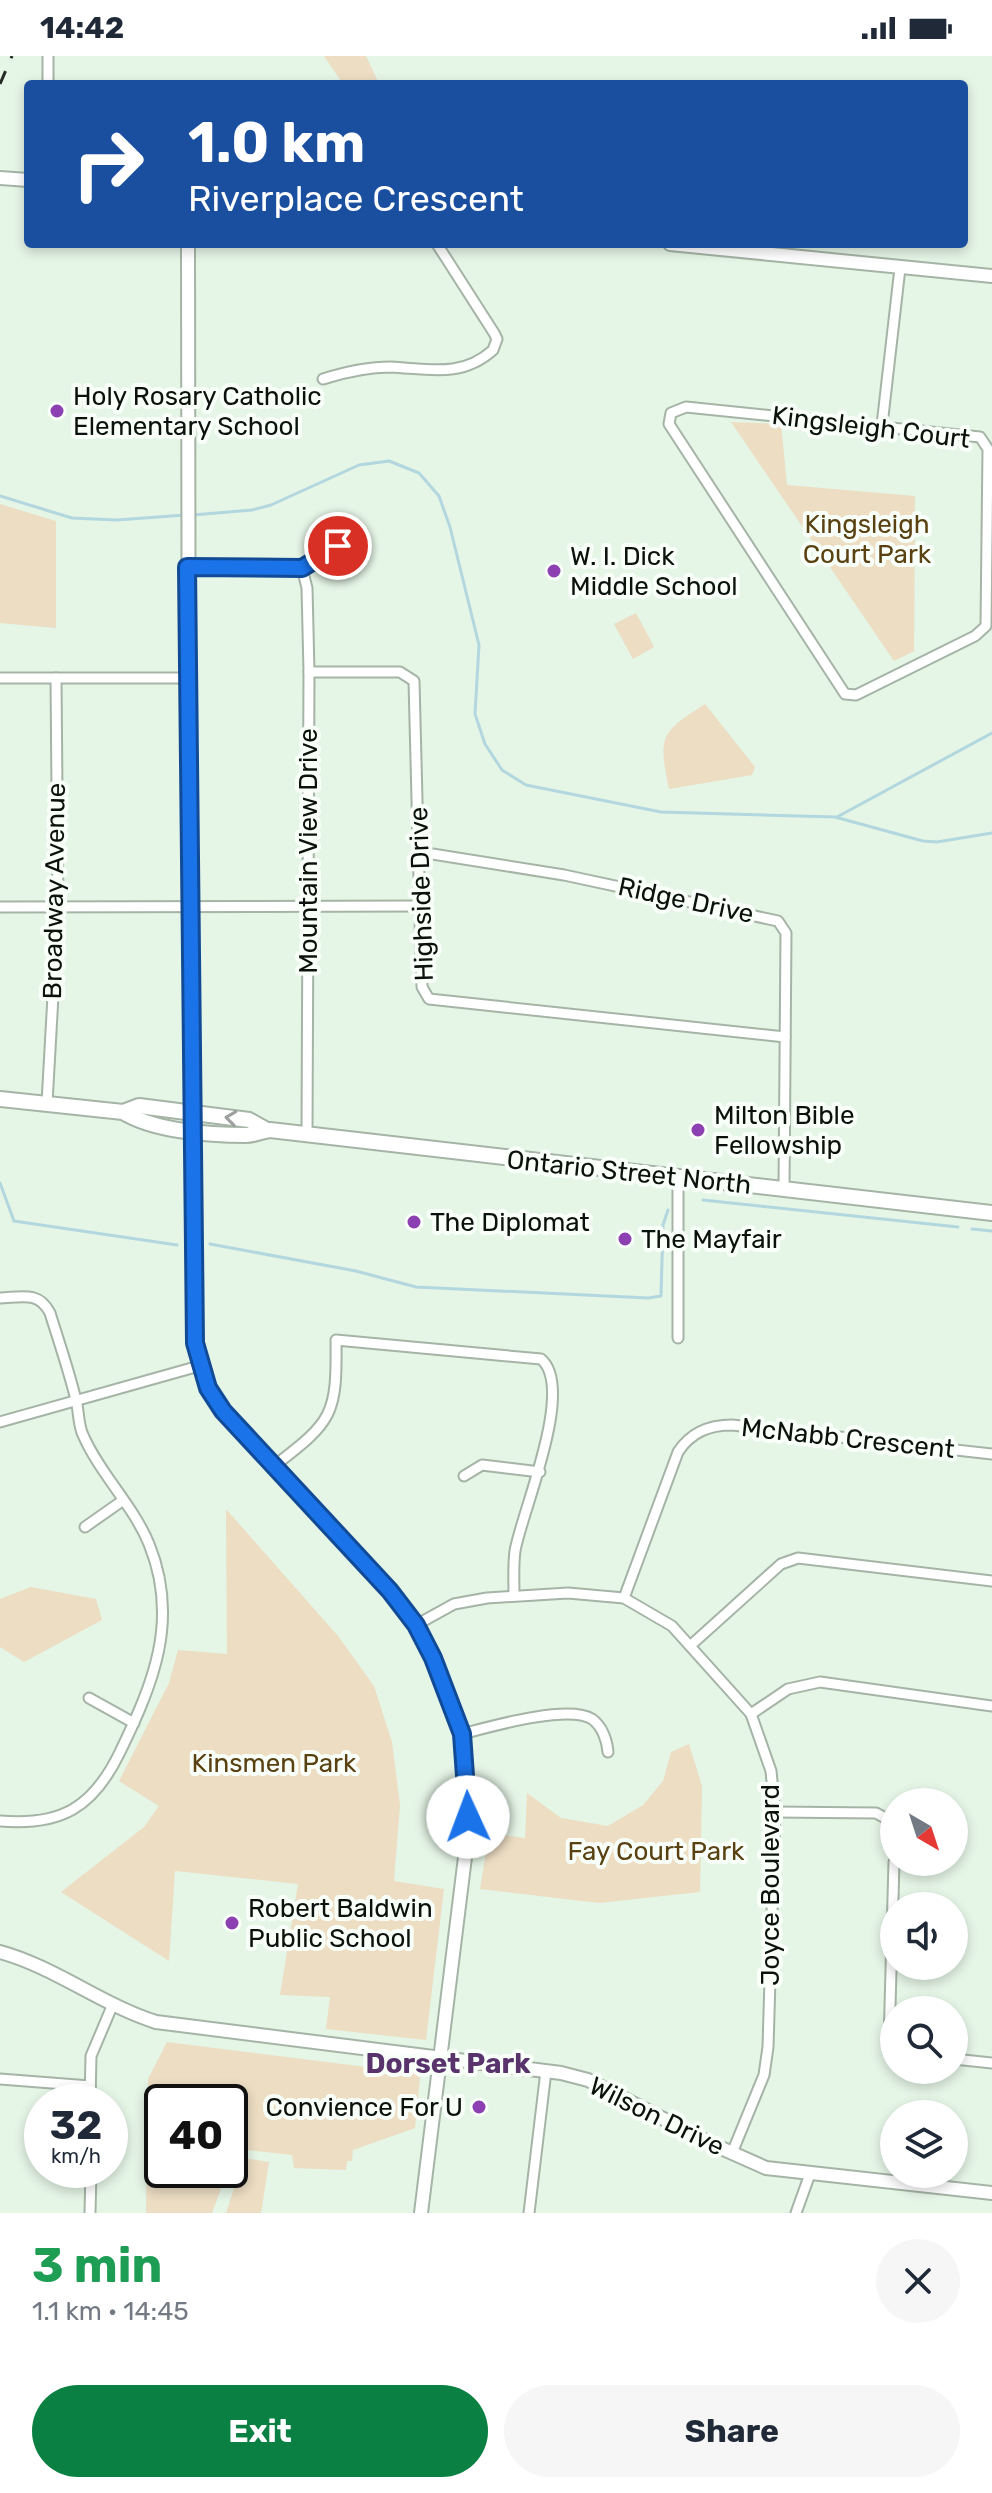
<!DOCTYPE html>
<meta charset="utf-8">
<style>
body{margin:0;font-family:Rubik,sans-serif;background:#f6f6f7;color:#1f2937;height:100vh;display:flex;flex-direction:column;font-size:30px;white-space:nowrap}
*{box-sizing:border-box;margin:0}
p{font-size:26px;color:#747a83}
.icon{flex:none;width:44px;height:44px;fill:none;stroke:currentColor;stroke-width:2;stroke-linecap:round;stroke-linejoin:round}
.map{position:relative;height:2157px;overflow:hidden}
.panel{display:flex;flex-direction:column;background:#fff;flex:1}
.panel>*{flex:none}
.hud{position:absolute;left:24px;top:24px;width:944px;height:168px;border-radius:8px;box-shadow:0 4px 12px #0003;background:#1a4fa0;color:#fff;overflow:hidden}
.needle{width:52px;rotate:141deg}
.fabs{position:absolute;left:880px;top:1732px;display:grid;gap:16px}
.fabs a{display:grid;place-items:center;width:88px;height:88px;border-radius:50%;background:#fff;box-shadow:0 4px 12px #0003;font-size:40px}
.speed{position:absolute;left:24px;top:2028px;display:flex;gap:16px;font-size:40px;font-weight:700;text-align:center}
.speed>*{display:grid;place-content:center;width:104px;height:104px;border-radius:50%;background:#fff;box-shadow:0 4px 12px #0003;line-height:1}
.speed small{font-size:20px;font-weight:400}
.speed .limit{border:4px solid #111;border-radius:12px;background:#fff;color:#111}
.pin{position:absolute;display:grid;place-items:center;width:68px;height:68px;color:#fff;margin:-34px;border:4px solid #fff;border-radius:50%;box-shadow:0 2px 8px #0007}
.me{position:absolute;width:88px;margin:-44px;rotate:358deg;stroke-linejoin:round;filter:drop-shadow(0 0 6px #0008)}
.turn{display:flex;align-items:center;gap:28px;height:168px;padding:0 32px;font-size:36px}
.turn .icon{width:104px;height:104px;stroke-width:2.5}
.turn b{display:block;font-size:56px;line-height:68px}
.round{display:grid;place-items:center;flex:none;width:84px;height:84px;border-radius:42px;background:#f6f6f7}
.head{display:flex;align-items:center;justify-content:space-between;height:136px;padding:0 32px}
h1{font-size:48px;font-weight:700;line-height:60px;color:#1e9e55}
.button{display:flex;gap:16px;margin-top:auto;padding:16px 32px}
.button a{flex:1;height:92px;border-radius:48px;background:#0b8043;color:#fff;font-size:32px;font-weight:700;line-height:92px;text-align:center}
.button a+a{background:#f6f6f7;color:#1f2937}
.status{display:flex;justify-content:space-between;align-items:center;height:56px;padding:0 40px;background:#fff;direction:ltr}
.status svg{height:22px;fill:currentColor}
.map>svg:first-child{display:block}
</style>
<div class="status"><b>14:42</b><svg viewBox="0 0 49 12"><path d="M0 12V9h3v3zM5 12V6h3v6zM10 12V3h3v9zM15 12V0h3v12zM26 1h20v11H26zM47 4h2v5h-2z"/></svg></div>
<div class="map">
<svg width="992" height="2157" viewBox="0 0 992 2157">
<rect width="100%" height="100%" fill="#e5f5e6"/>
<g fill="#ecddc3">
<path d="M 324,0 L 366,0 L 379,28 L 343,28 Z"/>
<path d="M 731,366 L 781,368 L 787,429 L 915,440 L 914,595 L 894,605 Z"/>
<path d="M 0,448 L 56,465 L 56,572 L 0,567 Z"/>
<path d="M 636,557 L 654,591 L 633,603 L 614,568 Z"/>
<path d="M 705,648 L 755,711 L 752,719 L 669,733 C 658,680 660,677 705,648 Z"/>
<path d="M 226,1453 L 338,1580 L 374,1630 L 392,1686 L 400,1749 L 394,1825 L 444,1833 L 426,1984 L 326,1973 L 330,1941 L 280,1939 L 298,1828 L 175,1815 L 169,1905 L 61,1836 L 144,1771 L 159,1750 L 119,1725 L 169,1627 L 178,1594 L 227,1598 Z"/>
<path d="M 31,1531 L 96,1543 L 102,1564 L 24,1606 L 0,1591 L 0,1543 Z"/>
<path d="M 689,1688 L 702,1730 L 700,1836 L 599,1847 L 480,1833 L 489,1777 L 525,1782 L 527,1737 L 561,1762 L 608,1770 L 643,1749 L 663,1725 L 671,1696 Z"/>
<path d="M 167,1986 L 415,2017 L 420,2022 L 415,2072 L 353,2094 L 352,2105 L 347,2105 L 346,2114 L 294,2112 L 292,2099 L 237,2093 L 230,2109 L 230,2046 L 162,2046 L 162,2114 L 228,2114 L 212,2157 L 146,2157 L 148,2023 Z"/>
<path d="M 244,2102 L 269,2106 L 261,2157 L 226,2157 Z"/>
</g>
<g fill="none" stroke-linecap="round" stroke-linejoin="round">
<g stroke="#b2d7df" stroke-width="3">
<path d="M 0,440 L 72,462 L 117,464 L 185,459"/>
<path d="M 193,459 L 252,454 L 271,449 L 359,409 L 389,405 L 419,417 L 439,440 L 450,471 L 479,589 L 475,658 L 485,688 L 502,714 L 526,729 L 661,756 L 835,761 L 923,785 L 937,786 L 992,777"/>
<path d="M 837,761 L 992,677"/>
<path d="M 0,1127 L 14,1165 L 177,1189"/>
<path d="M 703,1144 L 958,1171"/>
<path d="M 972,1173 L 992,1175"/>
<path d="M 210,1188 L 356,1215 L 416,1231 L 648,1242 L 661,1240 L 663,1169 L 668,1154"/>
</g>
<g stroke="#a5b4a6" stroke-width="13">
<g id="street">
<path d="M 48,28 L 48,0"/>
<path d="M 323,323 C 345,316 368,311 391,311 C 429,313 462,322 493,294 L 497,283 L 494,277 L 437,188"/>
<path d="M 686,351 L 980,381 L 988,393 L 986,570 L 975,580 L 856,639 L 845,638 L 669,368 L 671,357 Z"/>
<path d="M 882,369 L 900,212"/>
<path d="M 187,511 L 302,512 L 352,484"/>
<path d="M 302,512 L 307,532 L 309,616 L 307,1078"/>
<path d="M 309,616 L 400,616 L 414,625 L 421,902 L 422,931 L 429,943 L 785,981"/>
<path d="M 0,622 L 189,622"/>
<path d="M 420,796 L 564,819 L 778,865 L 786,877 L 784,1133"/>
<path d="M 0,851 L 420,850"/>
<path d="M 47,1047 L 58,851 L 56,622"/>
<path d="M 678,1121 L 678,1282"/>
<path d="M 0,1242 C 22,1241 39,1235 50,1257 C 59,1286 69,1315 76,1344 C 79,1355 78,1369 83,1379 C 100,1418 133,1449 149,1488 C 180,1564 153,1628 120,1696 C 93,1752 61,1770 0,1765"/>
<path d="M 0,1366 L 199,1310"/>
<path d="M 274,1410 C 333,1365 337,1359 336,1284 L 541,1303 C 576,1332 521,1458 515,1495 C 513,1509 514,1525 514,1539"/>
<path d="M 464,1420 L 482,1409 L 540,1416"/>
<path d="M 85,1471 L 122,1445"/>
<path d="M 624,1542 L 678,1396 C 691,1376 709,1369 732,1369 L 992,1398"/>
<path d="M 416,1569 L 454,1548 L 487,1542 L 568,1537 L 624,1542 L 672,1570 L 751,1658 L 771,1715 L 775,1756 L 768,1991 L 764,2019 L 732,2097"/>
<path d="M 690,1590 L 781,1508 L 798,1502 L 992,1525"/>
<path d="M 89,1642 L 134,1667"/>
<path d="M 751,1658 L 788,1633 L 820,1626 L 992,1650"/>
<path d="M 462,1678 C 489,1671 568,1648 592,1663 C 602,1670 607,1684 608,1696"/>
<path d="M 775,1756 L 876,1757 L 887,1763 L 894,1775"/>
<path d="M 894,1995 L 889,1987 L 894,1806"/>
<path d="M 954,2003 L 992,2007"/>
<path d="M 0,2023 L 90,2030"/>
<path d="M 90,2046 L 91,2000 L 113,1948"/>
<path d="M 90,2157 L 91,2114"/>
<path d="M 529,2157 L 546,2015"/>
<path d="M 796,2157 L 810,2118"/>
</g>
</g>
<g stroke="#a5b4a6" stroke-width="16">
<g id="secondary">
<path d="M 0,122 L 28,124"/>
<path d="M 188,188 L 189,850 L 195,1287 L 208,1332 L 223,1355 L 390,1535 L 412,1563 L 433,1602 L 462,1678 L 467,1785 L 421,2157"/>
<path d="M 670,188 L 992,220"/>
<path d="M 0,1896 C 55,1911 102,1949 156,1966 L 561,2017 L 588,2024 L 712,2088 L 766,2112 L 992,2137"/>
</g>
</g>
<g stroke="#a5b4a6" stroke-width="18">
<g id="primary">
<path d="M 0,1043 L 123,1056 C 154,1075 209,1079 246,1079 C 254,1079 262,1075 270,1074 L 992,1157"/>
<path d="M 123,1056 L 139,1050 L 249,1064 L 267,1074"/>
</g>
</g>
<use href="#street" stroke="#fff" stroke-width="9"/>
<use href="#secondary" stroke="#fff" stroke-width="12"/>
<use href="#primary" stroke="#fff" stroke-width="14"/>
<path stroke="#232a24" stroke-width="3" stroke-dasharray="14 14" stroke-linecap="butt" d="M 0,28 L 12,0"/>
</g>
<defs><path id="oneway-chevron" d="M-2-3.5L2.5 0L-2 3.5" fill="none" stroke-width="1.6" stroke-linecap="round" stroke-linejoin="round" transform="scale(2)"/></defs>
<use stroke="#9da09e" href="#oneway-chevron" transform="translate(231 1062) rotate(-173)"/>
<g fill="none" stroke-linecap="round" stroke-linejoin="round">
<g stroke="#114b97" stroke-width="20">
<path id="route" d="M 338,490 L 302,512 L 187,511 L 195,1287 L 208,1332 L 223,1355 L 390,1535 L 416,1569 L 433,1602 L 462,1678 L 468,1761"/>
</g>
<use href="#route" stroke="#1a73e8" stroke-width="14"/>
</g>
<g fill="#8d40b1" stroke="#f9fff9" stroke-width="3">
<circle cx="57" cy="355" r="8"/>
<circle cx="554" cy="515" r="8"/>
<circle cx="698" cy="1074" r="8"/>
<circle cx="414" cy="1166" r="8"/>
<circle cx="625" cy="1183" r="8"/>
<circle cx="232" cy="1867" r="8"/>
<circle cx="479" cy="2051" r="8"/>
</g>
<g text-anchor="middle" stroke-width="8" stroke-linejoin="round" paint-order="stroke">
<g font-size="26" fill="#0b110c" stroke="#f9fff9" text-anchor="start">
<text x="73" y="349">Holy Rosary Catholic<tspan x="73" dy="30">Elementary School</tspan></text>
<text x="570" y="509">W. I. Dick<tspan x="570" dy="30">Middle School</tspan></text>
<text x="714" y="1068">Milton Bible<tspan x="714" dy="30">Fellowship</tspan></text>
<text x="430" y="1175">The Diplomat</text>
<text x="641" y="1192">The Mayfair</text>
<text x="248" y="1861">Robert Baldwin<tspan x="248" dy="30">Public School</tspan></text>
<text x="463" y="2060" text-anchor="end">Convience For U</text>
</g>
<g font-size="26" fill="#0b110c" stroke="#f9fff9">
<text transform="translate(871 371) rotate(7)" y="9">Kingsleigh Court</text>
<text transform="translate(308 795) rotate(-90)" y="9">Mountain View Drive</text>
<text transform="translate(54 835) rotate(-89)" y="9">Broadway Avenue</text>
<text transform="translate(421 838) rotate(-92)" y="9">Highside Drive</text>
<text transform="translate(686 844) rotate(12)" y="9">Ridge Drive</text>
<text transform="translate(629 1116) rotate(6)" y="9">Ontario Street North</text>
<text transform="translate(848 1382) rotate(6)" y="9">McNabb Crescent</text>
<text transform="translate(770 1829) rotate(-90)" y="9">Joyce Boulevard</text>
<text transform="translate(657 2060) rotate(26)" y="9">Wilson Drive</text>
</g>
<g font-size="26" fill="#594112" stroke="#f9fff9">
<text x="867" y="477">Kingsleigh<tspan x="867" dy="30">Court Park</tspan></text>
<text x="274" y="1716">Kinsmen Park</text>
<text x="656" y="1804">Fay Court Park</text>
</g>
<g font-size="28" font-weight="bold" fill="#59346c" stroke="#f9fff9">
<text x="448" y="2017">Dorset Park</text>
</g>
</g>
</svg>
<div class="fabs">
<a><svg class="needle" viewBox="-14 -14 28 28"><path d="M0-13l5 13h-10z" fill="#e53935"/><path d="M0 13l5-13h-10z" fill="#747a83"/></svg></a>
<a><svg class="icon" aria-label="sound" viewBox="0 0 24 24"><path d="M4 9h4l5-4v14l-5-4H4zM17 9q2 3 0 6"/></svg></a>
<a><svg class="icon" aria-label="search" viewBox="0 0 24 24"><circle cx="10" cy="10" r="6"/><path d="M15 15l6 6"/></svg></a>
<a><svg class="icon" aria-label="layers" viewBox="0 0 24 24"><path d="M12 4l9 5-9 5-9-5zM3 14l9 5 9-5"/></svg></a>
</div>
<div class="speed"><div>32<small>km/h</small></div><div class="limit">40</div></div>
<div class="pin" style="left:338px;top:490px;background:#d93025"><svg class="icon" aria-label="arrive" viewBox="0 0 24 24"><path d="M6 21V4h12l-3 4 3 4H6"/></svg></div>
<svg class="me" style="left:468px;top:1761px" viewBox="-20 -20 40 40"><circle r="19" fill="#fff"/><path d="M0-13L10 11 0 6-10 11z" fill="#1a73e8"/></svg>
<div class="hud">
<div class="turn"><svg class="icon" aria-label="right" viewBox="0 0 24 24"><path d="M7 20v-9h11M14 6l5 5-5 5"/></svg><div><b>1.0 km</b>Riverplace Crescent</div></div>
</div>
</div>
<section class="panel">
<div class="head"><div><h1>3 min</h1><p>1.1 km · 14:45</p></div><a class="round"><svg class="icon" aria-label="close" viewBox="0 0 24 24"><path d="M6 6l12 12M18 6L6 18"/></svg></a></div>
<div class="button"><a>Exit</a><a>Share</a></div>
</section>
